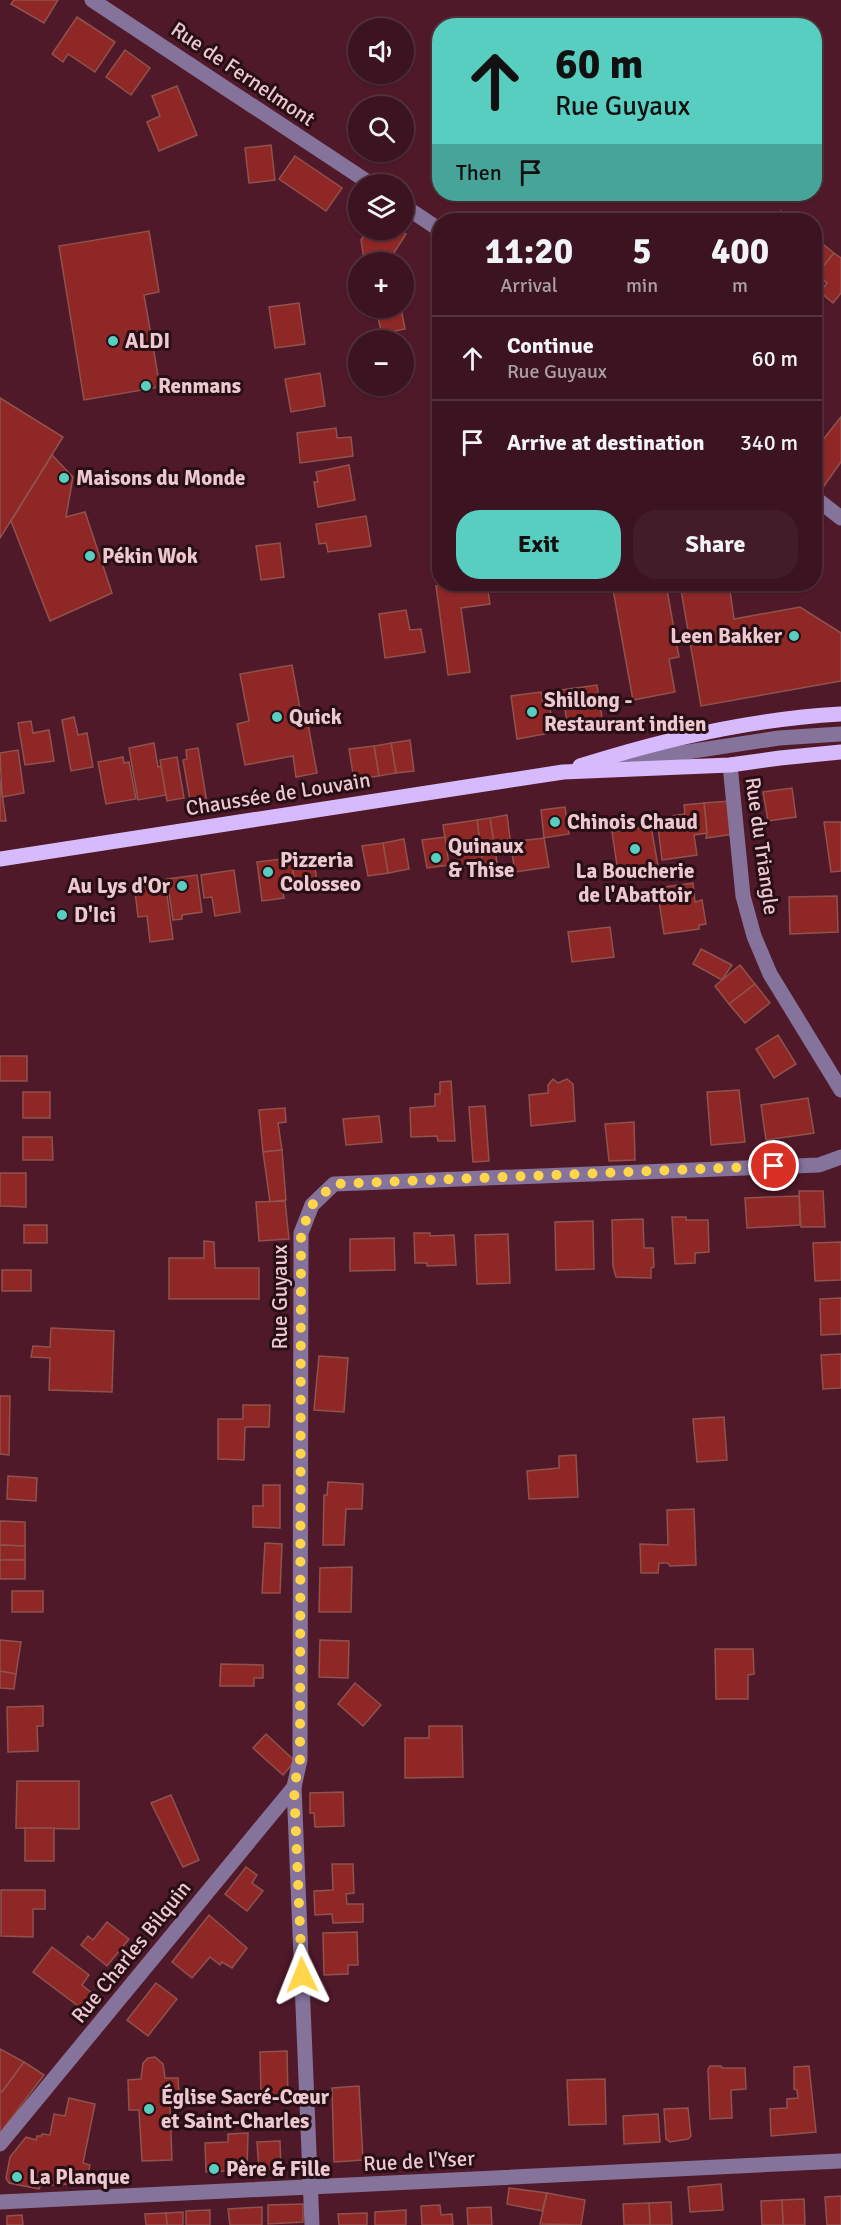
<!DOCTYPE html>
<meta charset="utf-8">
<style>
body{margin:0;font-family:Signika,sans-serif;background:#431c29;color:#f1f3f6;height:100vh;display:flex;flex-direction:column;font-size:22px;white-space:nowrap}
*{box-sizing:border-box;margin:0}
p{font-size:20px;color:#ac9ea5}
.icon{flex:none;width:33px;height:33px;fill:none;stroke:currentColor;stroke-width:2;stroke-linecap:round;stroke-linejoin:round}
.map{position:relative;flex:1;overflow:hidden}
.panel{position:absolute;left:432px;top:213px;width:390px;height:378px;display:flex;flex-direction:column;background:#3c1320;border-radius:24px;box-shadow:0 2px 4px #0004,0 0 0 2px #55323e}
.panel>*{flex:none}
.banner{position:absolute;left:432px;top:18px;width:390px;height:183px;border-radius:24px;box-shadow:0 2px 4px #0004,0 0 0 2px #55323e;background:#58cec0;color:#111;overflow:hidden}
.fabs{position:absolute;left:348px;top:18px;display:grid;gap:12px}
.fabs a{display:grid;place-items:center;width:66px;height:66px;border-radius:50%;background:#3c1320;box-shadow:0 2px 4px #0004,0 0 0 2px #55323e;font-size:30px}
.pin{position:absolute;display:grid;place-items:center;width:51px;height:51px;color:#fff;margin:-26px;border:3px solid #fff;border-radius:50%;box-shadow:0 2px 6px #0007}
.me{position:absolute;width:66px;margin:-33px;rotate:358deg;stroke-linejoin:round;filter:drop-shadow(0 0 4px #0008)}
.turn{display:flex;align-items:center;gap:21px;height:126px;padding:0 24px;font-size:27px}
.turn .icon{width:78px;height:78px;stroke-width:2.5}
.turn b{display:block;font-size:42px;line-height:51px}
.then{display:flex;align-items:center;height:57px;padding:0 24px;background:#0003;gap:12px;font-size:22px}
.eta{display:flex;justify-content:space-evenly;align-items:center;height:102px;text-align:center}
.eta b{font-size:36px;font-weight:700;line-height:42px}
.cta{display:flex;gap:12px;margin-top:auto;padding:12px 24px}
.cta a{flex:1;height:69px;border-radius:24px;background:#58cec0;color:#111;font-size:24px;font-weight:700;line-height:69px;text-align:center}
.cta a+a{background:#431c29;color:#f1f3f6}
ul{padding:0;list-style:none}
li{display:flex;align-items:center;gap:18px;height:84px;padding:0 24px;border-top:2px solid #55323e}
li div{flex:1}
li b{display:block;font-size:22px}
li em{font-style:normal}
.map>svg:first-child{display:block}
</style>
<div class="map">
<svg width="841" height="2225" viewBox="0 0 841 2225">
<rect width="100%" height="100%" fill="#50192a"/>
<g fill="#8f2727" stroke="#90524d" stroke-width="1.5">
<path d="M 14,0 L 58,0 L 44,23 L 11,4 Z"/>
<path d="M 77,17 L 115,42 L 95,72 L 68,54 L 63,62 L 52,54 Z"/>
<path d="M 125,50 L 150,68 L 131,95 L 106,77 Z"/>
<path d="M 177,86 L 197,135 L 159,151 L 147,122 L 160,116 L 152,96 Z"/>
<path d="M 271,145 L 275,180 L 249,183 L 245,148 Z"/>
<path d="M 295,156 L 342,188 L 326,211 L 279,179 Z"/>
<path d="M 781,211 L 793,220 L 774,220 Z"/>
<path d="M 368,230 L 398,230 L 406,234 L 388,262 L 382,262 L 377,259 L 375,262 L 368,262 L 364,259 L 361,240 Z"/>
<path d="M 149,231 L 159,292 L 144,295 L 160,387 L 84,400 L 59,246 Z"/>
<path d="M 814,237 L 834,253 L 814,278 Z"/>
<path d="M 834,253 L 841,258 L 841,293 L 833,303 L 820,292 L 827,283 L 816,275 Z"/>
<path d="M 299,303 L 305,344 L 275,348 L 269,307 Z"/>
<path d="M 376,308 L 401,308 L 405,329 L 395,331 L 397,340 L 383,340 Z"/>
<path d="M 320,373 L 325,406 L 291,412 L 285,379 Z"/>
<path d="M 0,398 L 63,437 L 0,538 Z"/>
<path d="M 841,417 L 841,462 L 824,486 L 814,478 L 814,451 Z"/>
<path d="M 336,428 L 337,438 L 351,437 L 353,456 L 300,463 L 297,433 Z"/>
<path d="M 52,455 L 73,477 L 66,517 L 85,512 L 112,593 L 50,621 L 11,521 Z"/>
<path d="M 349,465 L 355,500 L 318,507 L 314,482 L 318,482 L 316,472 Z"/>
<path d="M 366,516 L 371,546 L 328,552 L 326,543 L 319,544 L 316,524 Z"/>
<path d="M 280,543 L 284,577 L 261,580 L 256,546 Z"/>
<path d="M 452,584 L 487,584 L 490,604 L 461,608 L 470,672 L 448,675 L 436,586 Z"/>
<path d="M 612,584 L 666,584 L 679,657 L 669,659 L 675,692 L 633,700 Z"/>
<path d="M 680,584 L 729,584 L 734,619 L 800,607 L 841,633 L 841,681 L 701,706 Z"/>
<path d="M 406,610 L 410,630 L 421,629 L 425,652 L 385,658 L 379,614 Z"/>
<path d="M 292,665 L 301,714 L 306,713 L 317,773 L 296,777 L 293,756 L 245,765 L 237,724 L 249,721 L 240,674 Z"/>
<path d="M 597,685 L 603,724 L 568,729 L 562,690 Z"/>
<path d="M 541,692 L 543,703 L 549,702 L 552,721 L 544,722 L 545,734 L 517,739 L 511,696 Z"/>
<path d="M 74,717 L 78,735 L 87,733 L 93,767 L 71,771 L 62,720 Z"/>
<path d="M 31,721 L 33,733 L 49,730 L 54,761 L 25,765 L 18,723 Z"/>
<path d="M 410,740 L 414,771 L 396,773 L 391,743 Z"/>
<path d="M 154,743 L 158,767 L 161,766 L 166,795 L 138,800 L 129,748 Z"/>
<path d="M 391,743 L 396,773 L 379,776 L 374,746 Z"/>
<path d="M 374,746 L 379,776 L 354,780 L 349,749 Z"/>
<path d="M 198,748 L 207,803 L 191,806 L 183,760 L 187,759 L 186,750 Z"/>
<path d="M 18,750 L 24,793 L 2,797 L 0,753 Z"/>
<path d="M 123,757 L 124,763 L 129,762 L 136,799 L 106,804 L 98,762 Z"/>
<path d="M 177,757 L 184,798 L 167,801 L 160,760 Z"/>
<path d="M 0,780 L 6,821 L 0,821 Z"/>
<path d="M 792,788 L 796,817 L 768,821 L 763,792 Z"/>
<path d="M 730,801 L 734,834 L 706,838 L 707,833 L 704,803 Z"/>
<path d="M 704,803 L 707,833 L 694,835 L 697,855 L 662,860 L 657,818 L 685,814 L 684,805 Z"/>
<path d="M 565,807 L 569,834 L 544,838 L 541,810 Z"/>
<path d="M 507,815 L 511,846 L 495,848 L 490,818 Z"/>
<path d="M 490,818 L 497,862 L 483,864 L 477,820 Z"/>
<path d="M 477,820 L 483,864 L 459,868 L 457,850 L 447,852 L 443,825 Z"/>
<path d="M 824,822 L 841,822 L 841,871 L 831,872 Z"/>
<path d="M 651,826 L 658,866 L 618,872 L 612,832 Z"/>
<path d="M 445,837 L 449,865 L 427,868 L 422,840 Z"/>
<path d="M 544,838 L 549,867 L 515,872 L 510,842 Z"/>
<path d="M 404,839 L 409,869 L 388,873 L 383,843 Z"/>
<path d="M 383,843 L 388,873 L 368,876 L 362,846 Z"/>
<path d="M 313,854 L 317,881 L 295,884 L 291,858 Z"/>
<path d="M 291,858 L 295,884 L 282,886 L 284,898 L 262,901 L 257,862 Z"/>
<path d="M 234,870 L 240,912 L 215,916 L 212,897 L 204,898 L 201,875 Z"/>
<path d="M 197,875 L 202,912 L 182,915 L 182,919 L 173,920 L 167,879 Z"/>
<path d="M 165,880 L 173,939 L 150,942 L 147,916 L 138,917 L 134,883 Z"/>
<path d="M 693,883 L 695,902 L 702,900 L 706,924 L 699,925 L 699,929 L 664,934 L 657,888 Z"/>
<path d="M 837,896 L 838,932 L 790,934 L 789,897 Z"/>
<path d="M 610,927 L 614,957 L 572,962 L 568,932 Z"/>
<path d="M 701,949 L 732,965 L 722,980 L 693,964 Z"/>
<path d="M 740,965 L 755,984 L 729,1004 L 715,986 Z"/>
<path d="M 755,984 L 770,1003 L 745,1023 L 729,1004 Z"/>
<path d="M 778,1035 L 796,1064 L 774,1078 L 756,1049 Z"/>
<rect x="0" y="1056" width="27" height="25"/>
<path d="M 553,1079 L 558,1083 L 567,1079 L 573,1084 L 575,1121 L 531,1126 L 529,1095 L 548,1093 L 548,1085 Z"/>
<path d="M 451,1081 L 455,1141 L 438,1141 L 437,1136 L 411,1137 L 410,1108 L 435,1106 L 435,1094 L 440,1094 L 440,1082 Z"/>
<path d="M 739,1090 L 745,1142 L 711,1145 L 707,1092 Z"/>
<rect x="23" y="1092" width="27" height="26"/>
<path d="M 808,1098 L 814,1133 L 766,1140 L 761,1105 Z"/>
<path d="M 485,1106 L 489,1161 L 473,1162 L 469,1107 Z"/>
<path d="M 285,1108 L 286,1122 L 278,1123 L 282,1150 L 263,1152 L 259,1110 Z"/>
<path d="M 379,1116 L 382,1142 L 346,1145 L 343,1119 Z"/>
<path d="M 634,1122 L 635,1160 L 609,1161 L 605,1124 Z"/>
<path d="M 23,1137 L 52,1137 L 53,1160 L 23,1160 Z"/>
<path d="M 282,1150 L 286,1200 L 270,1202 L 263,1152 Z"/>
<path d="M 0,1173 L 26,1173 L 26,1207 L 0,1206 Z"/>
<path d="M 799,1191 L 823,1191 L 825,1227 L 801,1227 Z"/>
<path d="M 799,1196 L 800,1225 L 747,1228 L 745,1198 Z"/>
<path d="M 285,1201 L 289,1239 L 259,1241 L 256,1202 Z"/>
<path d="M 672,1217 L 686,1217 L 686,1220 L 708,1220 L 709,1252 L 695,1253 L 695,1263 L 675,1264 Z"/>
<path d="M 643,1219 L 644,1248 L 653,1248 L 654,1267 L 651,1268 L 651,1278 L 616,1277 L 613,1266 L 612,1220 Z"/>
<path d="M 593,1221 L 594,1269 L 556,1270 L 555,1222 Z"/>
<rect x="24" y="1225" width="23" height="18"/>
<path d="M 414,1233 L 430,1233 L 430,1236 L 454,1235 L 456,1265 L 427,1266 L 427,1263 L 415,1263 Z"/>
<path d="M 508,1234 L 510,1283 L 477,1284 L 475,1235 Z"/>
<path d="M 394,1238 L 395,1270 L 350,1271 L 350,1239 Z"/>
<path d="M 204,1241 L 214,1242 L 215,1268 L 259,1268 L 259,1299 L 169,1299 L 169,1258 L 204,1258 Z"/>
<path d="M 841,1242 L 841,1280 L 815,1281 L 813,1243 Z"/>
<rect x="2" y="1270" width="29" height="21"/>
<path d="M 841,1298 L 841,1334 L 821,1335 L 820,1299 Z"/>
<path d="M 51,1328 L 114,1331 L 112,1392 L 49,1390 L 50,1358 L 31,1357 L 33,1346 L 50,1347 Z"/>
<path d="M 841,1354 L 841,1388 L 823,1389 L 821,1355 Z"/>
<path d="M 319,1356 L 348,1358 L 344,1412 L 314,1410 Z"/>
<path d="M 0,1396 L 10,1396 L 9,1455 L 0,1454 Z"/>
<path d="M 243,1405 L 270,1405 L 269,1427 L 245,1427 L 244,1460 L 218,1459 L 218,1419 L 243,1419 Z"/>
<path d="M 724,1417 L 727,1460 L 697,1462 L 693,1419 Z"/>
<path d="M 576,1455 L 578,1497 L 529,1499 L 527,1471 L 559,1468 L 559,1456 Z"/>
<path d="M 8,1476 L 37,1478 L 36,1501 L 7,1499 Z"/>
<path d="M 328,1482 L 363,1484 L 362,1509 L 346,1509 L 344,1545 L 323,1545 L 324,1495 L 327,1495 Z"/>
<path d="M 263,1485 L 280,1485 L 280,1528 L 253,1527 L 253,1506 L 263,1506 Z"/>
<path d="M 694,1509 L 696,1565 L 670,1566 L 668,1563 L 659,1563 L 658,1573 L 641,1573 L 640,1544 L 668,1545 L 667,1510 Z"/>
<path d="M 0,1521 L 25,1522 L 25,1546 L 0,1545 Z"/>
<path d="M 265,1543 L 282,1544 L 280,1593 L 262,1593 Z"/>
<path d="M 0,1545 L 25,1546 L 25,1560 L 0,1560 Z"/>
<rect x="0" y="1560" width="25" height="19"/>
<path d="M 352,1567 L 351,1612 L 319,1612 L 320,1568 Z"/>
<rect x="12" y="1591" width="31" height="21"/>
<path d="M 0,1640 L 21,1642 L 16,1674 L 0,1671 Z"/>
<path d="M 320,1640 L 349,1641 L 348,1678 L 319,1677 Z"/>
<path d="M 715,1649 L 753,1649 L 754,1674 L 748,1675 L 748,1699 L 716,1699 Z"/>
<path d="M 221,1664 L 263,1665 L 263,1678 L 254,1678 L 254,1686 L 220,1686 Z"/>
<path d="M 0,1671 L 16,1674 L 14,1689 L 0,1688 Z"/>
<path d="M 355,1683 L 381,1705 L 363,1726 L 338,1704 Z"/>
<path d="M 43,1706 L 43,1726 L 37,1726 L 38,1751 L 8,1752 L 7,1707 Z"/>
<path d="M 429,1726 L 462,1726 L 463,1777 L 405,1778 L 405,1738 L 429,1738 Z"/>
<path d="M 266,1734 L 295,1761 L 283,1775 L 253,1748 Z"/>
<path d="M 17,1781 L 79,1781 L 79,1829 L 16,1828 Z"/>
<path d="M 343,1792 L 344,1826 L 315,1827 L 314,1813 L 310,1813 L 310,1793 Z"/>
<path d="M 171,1795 L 199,1860 L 183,1867 L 151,1803 Z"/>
<rect x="25" y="1828" width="29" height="33"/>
<path d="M 332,1864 L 353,1864 L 354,1893 L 346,1894 L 347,1904 L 363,1904 L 363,1922 L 333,1923 L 332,1914 L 315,1915 L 314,1891 L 333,1890 Z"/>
<path d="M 246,1867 L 257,1875 L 252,1883 L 263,1891 L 247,1911 L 225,1894 Z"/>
<path d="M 1,1890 L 45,1890 L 45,1909 L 33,1909 L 33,1937 L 1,1936 Z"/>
<path d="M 209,1915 L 247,1948 L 232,1968 L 222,1962 L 220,1965 L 210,1957 L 192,1978 L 172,1962 Z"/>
<path d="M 107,1922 L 129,1939 L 107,1966 L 81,1945 L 88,1936 L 93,1940 Z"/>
<path d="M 357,1932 L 358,1965 L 348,1965 L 348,1974 L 324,1975 L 323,1933 Z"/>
<path d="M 52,1947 L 89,1975 L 82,1985 L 93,1994 L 82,2009 L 33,1972 Z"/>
<path d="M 156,1983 L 177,1999 L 148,2036 L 127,2020 Z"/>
<path d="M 0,2049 L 24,2062 L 2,2092 L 0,2091 Z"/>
<path d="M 287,2051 L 288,2096 L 261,2096 L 260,2052 Z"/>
<path d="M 155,2057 L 163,2064 L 165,2078 L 178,2078 L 180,2107 L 170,2108 L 172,2160 L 142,2161 L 139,2110 L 129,2110 L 128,2080 L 141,2079 L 143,2063 L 148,2058 Z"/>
<path d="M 24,2062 L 44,2075 L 0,2133 L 0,2091 L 2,2092 Z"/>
<path d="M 710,2066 L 721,2066 L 722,2068 L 745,2068 L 746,2089 L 731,2090 L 732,2118 L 710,2119 L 708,2070 Z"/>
<path d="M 809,2066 L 816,2132 L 771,2136 L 770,2109 L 787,2108 L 787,2099 L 798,2098 L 797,2090 L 794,2089 L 794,2067 Z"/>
<path d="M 605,2079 L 606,2124 L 569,2125 L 567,2080 Z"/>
<path d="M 359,2086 L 363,2160 L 334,2162 L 332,2088 Z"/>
<path d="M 69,2098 L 95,2104 L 83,2163 L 90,2165 L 86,2183 L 40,2186 L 39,2189 L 9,2183 L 6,2178 L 10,2157 L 26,2137 L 36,2140 L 37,2136 L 41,2136 L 42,2134 L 50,2135 L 54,2114 L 65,2116 Z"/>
<path d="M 688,2108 L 691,2136 L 688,2139 L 670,2142 L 666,2139 L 664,2109 Z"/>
<path d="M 658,2114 L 660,2142 L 624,2144 L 623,2116 Z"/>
<path d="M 248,2133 L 247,2170 L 206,2172 L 205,2143 L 228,2142 L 228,2134 Z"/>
<path d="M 280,2141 L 281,2169 L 259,2171 L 257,2142 Z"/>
<path d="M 721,2184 L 723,2210 L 690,2212 L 688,2187 Z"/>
<path d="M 509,2188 L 547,2193 L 542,2211 L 507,2204 Z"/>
<path d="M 547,2193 L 585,2200 L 581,2225 L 540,2224 Z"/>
<path d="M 841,2196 L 841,2225 L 827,2225 L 825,2197 Z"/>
<path d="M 804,2199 L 805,2225 L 783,2225 L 782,2200 Z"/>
<path d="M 782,2200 L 783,2225 L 762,2225 L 761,2201 Z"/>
<path d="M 671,2202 L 672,2225 L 650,2225 L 649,2203 Z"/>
<path d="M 649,2203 L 650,2225 L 624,2225 L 623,2204 Z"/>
<path d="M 303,2204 L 303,2222 L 268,2224 L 268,2205 Z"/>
<path d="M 440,2205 L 441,2215 L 452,2214 L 453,2225 L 422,2225 L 421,2206 Z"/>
<path d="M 262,2207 L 262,2225 L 230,2225 L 228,2209 Z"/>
<path d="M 491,2207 L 492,2225 L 468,2225 L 467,2208 Z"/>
<path d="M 210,2210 L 210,2225 L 186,2225 L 186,2211 Z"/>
<path d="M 406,2210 L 406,2225 L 375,2225 L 375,2212 Z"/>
<path d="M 183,2212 L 183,2225 L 167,2225 L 166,2213 Z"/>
<path d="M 166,2213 L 167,2225 L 146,2225 L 145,2214 Z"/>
<path d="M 367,2213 L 367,2225 L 339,2225 L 338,2214 Z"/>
<path d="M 22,2215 L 23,2225 L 7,2225 L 7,2216 Z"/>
</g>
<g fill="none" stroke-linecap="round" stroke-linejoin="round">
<g stroke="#85739b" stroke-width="15">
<path d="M 92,0 L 371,184"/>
<path d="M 404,206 L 440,230"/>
<path d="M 814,497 L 841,518"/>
<path d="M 602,765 L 779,738 L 841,734"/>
<path d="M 730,765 L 743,896 L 754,936 L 770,974 L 841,1090"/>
<path d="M 0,2144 L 294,1787"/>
<path d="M 0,2202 L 841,2161"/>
<path d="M 312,2225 L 294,1787 L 300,1760 L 301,1233 L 312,1205 L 334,1184 L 819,1165 L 841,1157"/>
</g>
<g stroke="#d7bafb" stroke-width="15">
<path d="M 580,766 C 664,739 752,719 841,714"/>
<path d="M 0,859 L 563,772 L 730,765 L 780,758 L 841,752"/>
</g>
</g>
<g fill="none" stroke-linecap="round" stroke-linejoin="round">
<path stroke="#ffd54a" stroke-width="10" stroke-dasharray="0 18" d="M 302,1975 L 294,1787 L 300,1760 L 301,1233 L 312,1205 L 334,1184 L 774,1166"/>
</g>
<g fill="#58cec0" stroke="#270f15" stroke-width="2">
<circle cx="113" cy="341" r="6"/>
<circle cx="146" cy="386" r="6"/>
<circle cx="64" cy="478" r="6"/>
<circle cx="90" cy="556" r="6"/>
<circle cx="794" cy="636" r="6"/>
<circle cx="532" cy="712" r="6"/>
<circle cx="277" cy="717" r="6"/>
<circle cx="555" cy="822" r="6"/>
<circle cx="635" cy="849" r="6"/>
<circle cx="436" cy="858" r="6"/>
<circle cx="268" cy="872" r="6"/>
<circle cx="182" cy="886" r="6"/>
<circle cx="62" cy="915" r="6"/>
<circle cx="149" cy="2109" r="6"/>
<circle cx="214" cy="2169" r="6"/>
<circle cx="17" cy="2177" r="6"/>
</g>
<g text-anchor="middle" stroke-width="6" stroke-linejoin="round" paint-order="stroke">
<g font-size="21" fill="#edc8cf" stroke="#270f15">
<text transform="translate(243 74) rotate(34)" y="7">Rue de Fernelmont</text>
<text transform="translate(278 794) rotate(-9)" y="7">Chaussée de Louvain</text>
<text transform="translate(762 846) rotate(82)" y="7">Rue du Triangle</text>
<text transform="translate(280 1297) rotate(-90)" y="7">Rue Guyaux</text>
<text transform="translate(131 1952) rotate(-51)" y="7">Rue Charles Bilquin</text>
<text transform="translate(419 2161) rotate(-3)" y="7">Rue de l'Yser</text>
</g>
<g font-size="21" font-weight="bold" fill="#edc8cf" stroke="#270f15" text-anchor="start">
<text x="125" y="348">ALDI</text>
<text x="158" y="393">Renmans</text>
<text x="76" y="485">Maisons du Monde</text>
<text x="102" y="563">Pékin Wok</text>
<text x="782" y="643" text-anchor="end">Leen Bakker</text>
<text x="544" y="707">Shillong -<tspan x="544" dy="24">Restaurant indien</tspan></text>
<text x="289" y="724">Quick</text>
<text x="567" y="829">Chinois Chaud</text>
<text x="448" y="853">Quinaux<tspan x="448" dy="24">&amp; Thise</tspan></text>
<text x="280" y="867">Pizzeria<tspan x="280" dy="24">Colosseo</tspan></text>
<text x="635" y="878" text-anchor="middle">La Boucherie<tspan x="635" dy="24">de l'Abattoir</tspan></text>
<text x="170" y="893" text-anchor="end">Au Lys d'Or</text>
<text x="74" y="922">D'Ici</text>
<text x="161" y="2104">Église Sacré-Cœur<tspan x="161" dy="24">et Saint-Charles</tspan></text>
<text x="226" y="2176">Père &amp; Fille</text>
<text x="29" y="2184">La Planque</text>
</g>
</g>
</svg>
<div class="fabs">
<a><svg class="icon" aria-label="sound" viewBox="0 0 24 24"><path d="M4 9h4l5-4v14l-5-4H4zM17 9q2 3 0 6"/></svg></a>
<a><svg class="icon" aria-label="search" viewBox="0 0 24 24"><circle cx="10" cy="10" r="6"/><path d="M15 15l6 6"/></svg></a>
<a><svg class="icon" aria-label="layers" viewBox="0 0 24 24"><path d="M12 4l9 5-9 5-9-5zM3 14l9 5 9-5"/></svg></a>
<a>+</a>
<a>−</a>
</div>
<div class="pin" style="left:774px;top:1166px;background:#d93025"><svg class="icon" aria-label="arrive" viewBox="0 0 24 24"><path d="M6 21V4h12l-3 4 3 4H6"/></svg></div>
<svg class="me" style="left:302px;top:1975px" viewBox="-20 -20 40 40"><path d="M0-17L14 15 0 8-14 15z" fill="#ffd54a" stroke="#fff" stroke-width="4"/></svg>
<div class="banner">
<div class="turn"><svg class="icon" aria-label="ahead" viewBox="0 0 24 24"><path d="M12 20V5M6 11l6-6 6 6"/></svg><div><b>60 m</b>Rue Guyaux</div></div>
<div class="then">Then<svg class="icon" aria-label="arrive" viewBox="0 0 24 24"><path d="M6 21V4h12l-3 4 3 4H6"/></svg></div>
</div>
<section class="panel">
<div class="eta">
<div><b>11:20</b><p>Arrival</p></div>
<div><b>5</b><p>min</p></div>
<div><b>400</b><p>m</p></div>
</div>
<ul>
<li><svg class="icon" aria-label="ahead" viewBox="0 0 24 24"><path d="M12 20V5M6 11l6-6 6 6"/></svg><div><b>Continue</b><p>Rue Guyaux</p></div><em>60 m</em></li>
<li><svg class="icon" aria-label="arrive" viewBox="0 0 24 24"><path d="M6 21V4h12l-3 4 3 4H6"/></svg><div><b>Arrive at destination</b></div><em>340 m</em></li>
</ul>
<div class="cta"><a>Exit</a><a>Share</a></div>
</section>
</div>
